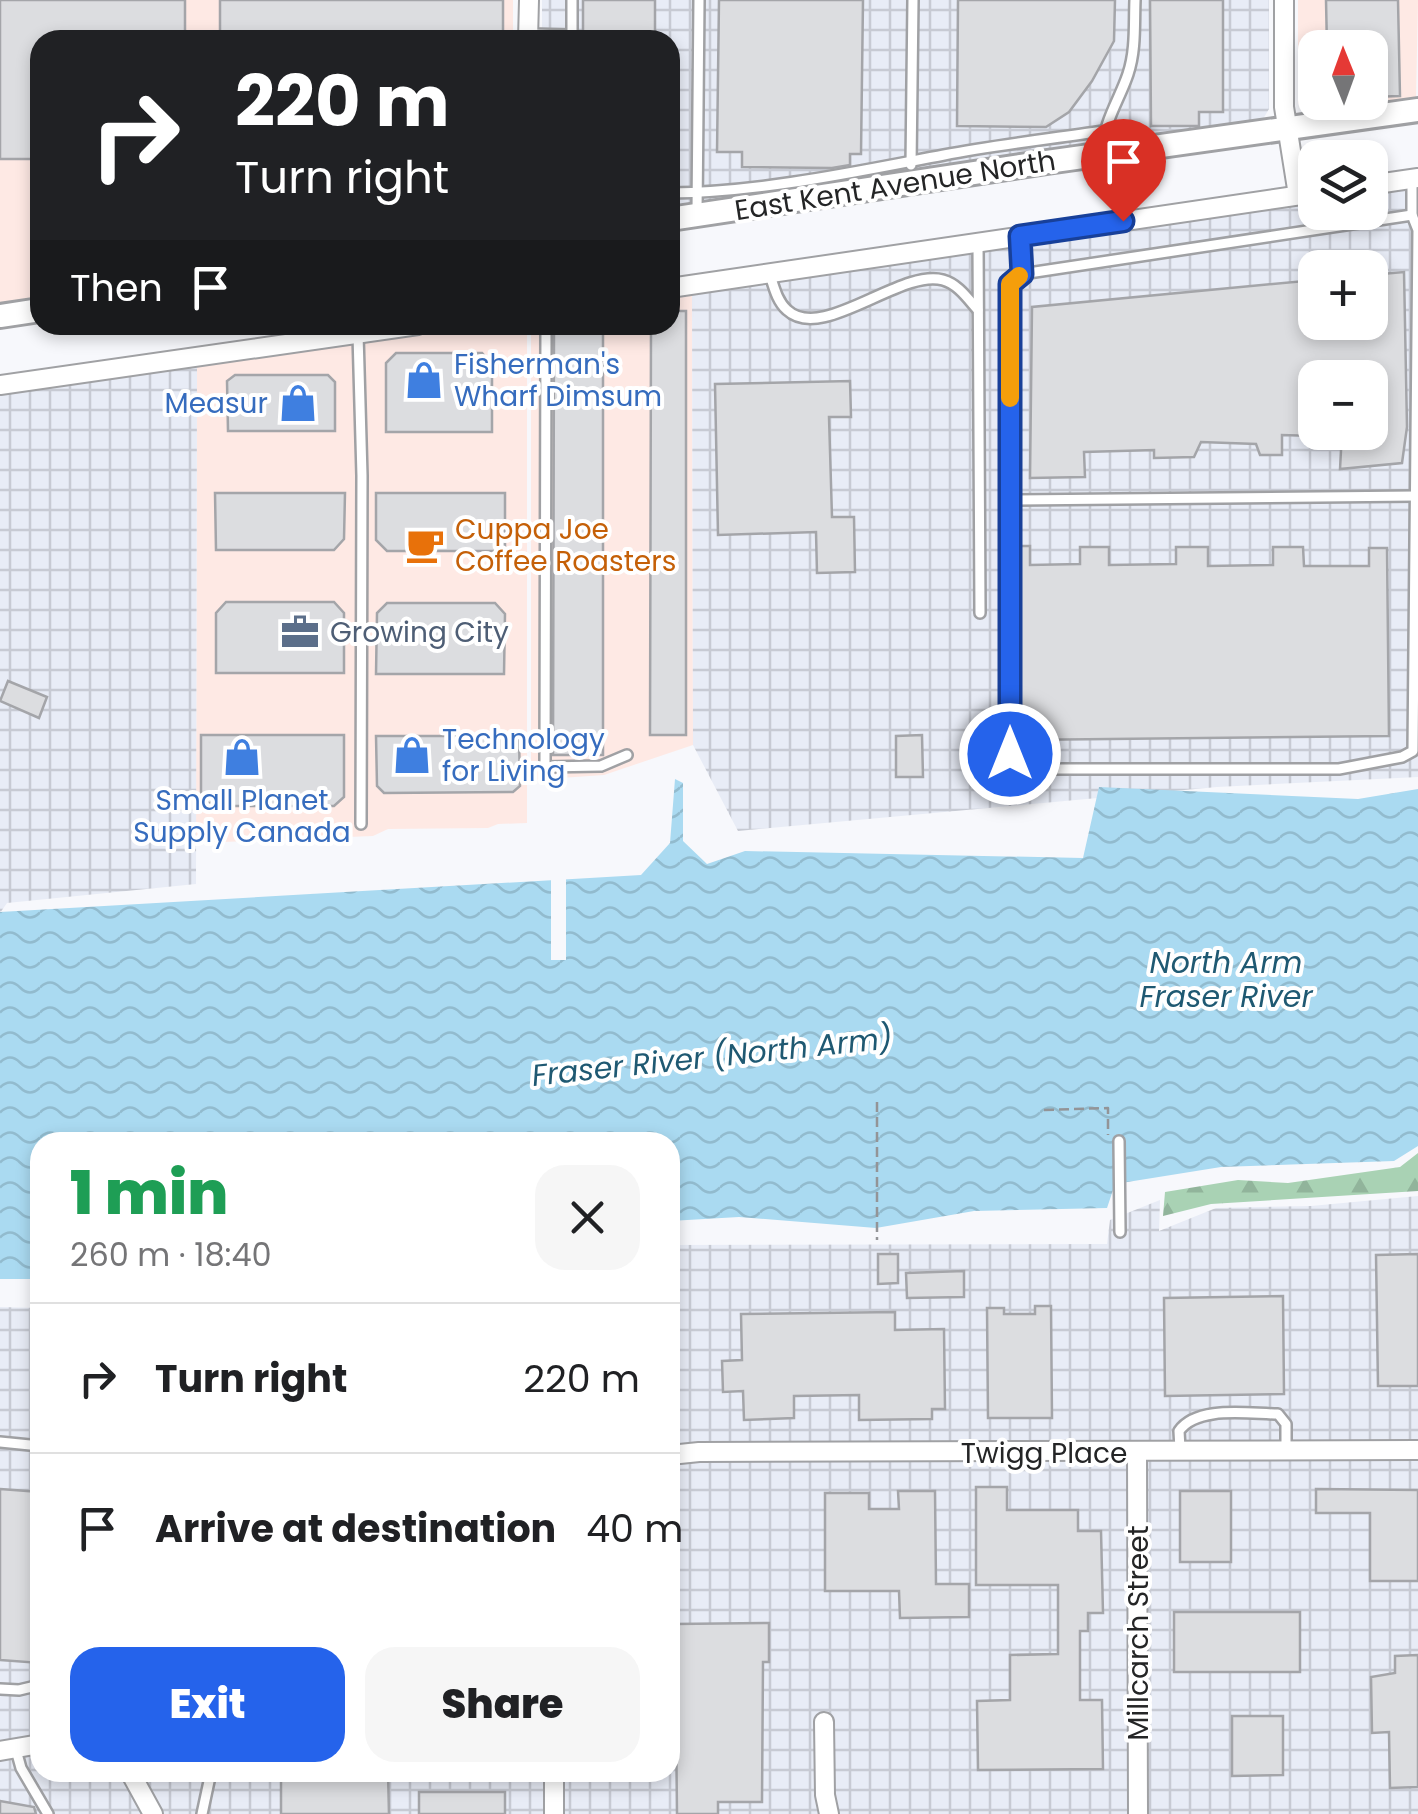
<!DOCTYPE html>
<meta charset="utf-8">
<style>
body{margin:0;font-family:Poppins,sans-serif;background:#f6f6f6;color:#202124;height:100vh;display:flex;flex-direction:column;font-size:38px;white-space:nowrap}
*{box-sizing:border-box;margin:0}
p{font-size:32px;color:#757577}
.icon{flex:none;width:55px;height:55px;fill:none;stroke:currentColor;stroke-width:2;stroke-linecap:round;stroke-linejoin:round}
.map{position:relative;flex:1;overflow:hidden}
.panel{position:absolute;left:30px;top:1132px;width:650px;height:650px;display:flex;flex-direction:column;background:#fff;border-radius:30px;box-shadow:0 5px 15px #0003}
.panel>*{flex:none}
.hud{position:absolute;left:30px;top:30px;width:650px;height:305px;border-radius:30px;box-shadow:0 5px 15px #0003;background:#202124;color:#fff;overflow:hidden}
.needle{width:65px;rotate:359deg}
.controls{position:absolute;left:1298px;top:30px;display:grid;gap:20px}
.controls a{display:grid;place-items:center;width:90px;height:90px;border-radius:20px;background:#fff;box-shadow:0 5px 15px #0003;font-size:50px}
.pin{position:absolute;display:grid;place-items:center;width:85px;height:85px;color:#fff;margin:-102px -42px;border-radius:50% 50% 50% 0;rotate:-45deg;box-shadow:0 0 10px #0007}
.pin .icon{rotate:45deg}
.me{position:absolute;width:110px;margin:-55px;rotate:0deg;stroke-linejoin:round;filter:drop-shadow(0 0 8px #0008)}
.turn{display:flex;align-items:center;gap:35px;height:210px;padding:0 40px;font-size:45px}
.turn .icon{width:130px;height:130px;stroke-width:2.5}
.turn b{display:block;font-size:70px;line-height:85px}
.then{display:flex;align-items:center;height:95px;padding:0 40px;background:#0003;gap:20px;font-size:38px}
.round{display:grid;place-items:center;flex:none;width:105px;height:105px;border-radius:30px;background:#f6f6f6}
.overview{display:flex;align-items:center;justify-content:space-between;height:170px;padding:0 40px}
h1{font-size:60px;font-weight:800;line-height:75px;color:#1e9e55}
.action{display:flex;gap:20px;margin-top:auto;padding:20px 40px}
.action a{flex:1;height:115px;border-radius:30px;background:#2563eb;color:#fff;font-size:40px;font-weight:800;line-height:115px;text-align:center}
.action a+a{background:#f6f6f6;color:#202124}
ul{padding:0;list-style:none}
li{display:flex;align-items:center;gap:30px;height:150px;padding:0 40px;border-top:2px solid #e0e0e0}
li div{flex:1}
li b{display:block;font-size:38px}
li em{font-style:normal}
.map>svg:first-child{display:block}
</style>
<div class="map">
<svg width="1418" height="1814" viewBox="0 0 1418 1814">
<defs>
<pattern id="industrial-grid" width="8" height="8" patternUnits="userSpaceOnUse" patternTransform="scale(2.5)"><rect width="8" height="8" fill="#e8ecf6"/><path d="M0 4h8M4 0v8" fill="none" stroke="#c7cad3"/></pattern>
<pattern id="forest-firs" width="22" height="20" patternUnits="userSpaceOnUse" patternTransform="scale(2.5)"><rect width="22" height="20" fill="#a9d2b4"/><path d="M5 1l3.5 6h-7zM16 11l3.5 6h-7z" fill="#91b49b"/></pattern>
<pattern id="water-waves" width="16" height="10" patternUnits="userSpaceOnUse" patternTransform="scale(2.5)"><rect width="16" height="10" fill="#aadaf1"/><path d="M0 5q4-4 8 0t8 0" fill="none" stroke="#92bbce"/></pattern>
</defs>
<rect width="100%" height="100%" fill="#f7f8fc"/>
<g fill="#fee9e4" fill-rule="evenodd">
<path d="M 0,0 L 513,0 L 513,40 L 40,40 L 40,301 L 0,307 Z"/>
<path d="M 1298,0 L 1418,0 L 1416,98 L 1312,113 L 1301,109 L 1298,102 ZM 1315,48 L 1370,48 L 1370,102 L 1315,102 Z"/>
<path d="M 692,294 L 693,745 L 604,775 L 531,780 L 531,325 L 670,325 L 670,297 Z"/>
<path d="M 482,325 L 527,325 L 527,823 L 498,824 L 488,828 L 388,829 L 373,836 L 196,843 L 197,367 Z"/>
</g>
<g fill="url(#industrial-grid)" fill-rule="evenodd">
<path d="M 542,0 L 1269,0 L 1269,109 L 1263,119 L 1246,123 L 670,208 L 670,40 L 542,40 Z"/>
<path d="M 1418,188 L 1418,777 L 1217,787 L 738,831 L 693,745 L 692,294 L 1315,203 L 1315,212 L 1370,212 L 1370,195 ZM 1315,268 L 1370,268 L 1370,322 L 1315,322 ZM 1315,378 L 1370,378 L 1370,432 L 1315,432 Z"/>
<path d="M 197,367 L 196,884 L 7,903 L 0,913 L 0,393 Z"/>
<path d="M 1418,1196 L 1418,1814 L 0,1814 L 0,1307 L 40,1308 L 40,1772 L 670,1772 L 670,1245 L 1107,1244 L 1110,1220 L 1160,1200 L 1159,1231 L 1216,1208 L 1311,1206 Z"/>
</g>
<path fill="url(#forest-firs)" d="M 1418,1153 L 1418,1191 L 1211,1204 L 1163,1216 L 1165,1192 L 1238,1180 L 1288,1183 L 1400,1167 Z"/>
<path fill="url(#water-waves)" d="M 675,779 L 683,783 L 683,841 L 707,864 L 745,851 L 1083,858 L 1099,787 L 1358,799 L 1418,789 L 1418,1146 L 1394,1161 L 1221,1167 L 1115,1184 L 1107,1208 L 974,1211 L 876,1228 L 739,1217 L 670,1221 L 670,1142 L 40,1142 L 40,1279 L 0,1279 L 0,912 L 641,875 L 670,843 Z"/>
<path fill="#f7f8fc" d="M 566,874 L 566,960 L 551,960 L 551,875 Z"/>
<g fill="#dcdde0" stroke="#a4a5a9" stroke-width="2.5">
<path d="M 0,0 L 185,0 L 185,40 L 40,40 L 40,159 L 0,159 Z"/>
<rect x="220" y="0" width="283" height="40"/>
<rect x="583" y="0" width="72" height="40"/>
<path d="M 719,0 L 863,0 L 861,154 L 850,154 L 850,165 L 832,168 L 742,167 L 742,152 L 717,152 Z"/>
<path d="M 958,0 L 1115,0 L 1114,41 L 1092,81 L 1069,112 L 1046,127 L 957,126 Z"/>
<path d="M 1150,0 L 1223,0 L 1223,112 L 1199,112 L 1199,126 L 1151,126 Z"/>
<path d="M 1326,0 L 1398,0 L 1400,96 L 1370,97 L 1370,48 L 1327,48 Z"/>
<path d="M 1404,272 L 1407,427 L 1402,463 L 1340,469 L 1342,432 L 1370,432 L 1370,378 L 1315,378 L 1315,436 L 1282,435 L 1282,455 L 1260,455 L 1256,444 L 1201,442 L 1194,457 L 1154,458 L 1154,450 L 1084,452 L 1085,477 L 1030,478 L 1032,307 L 1315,280 L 1315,322 L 1370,322 L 1370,275 Z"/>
<path d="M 670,311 L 686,311 L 686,735 L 650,735 L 651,325 L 670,325 Z"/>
<path d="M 603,325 L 603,755 L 553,755 L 554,328 Z"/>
<path d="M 396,353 L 482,353 L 492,364 L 492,432 L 386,432 L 386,363 Z"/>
<path d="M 235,375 L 328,375 L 335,382 L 335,431 L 228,431 L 227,381 Z"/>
<path d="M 850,381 L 851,417 L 829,417 L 832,517 L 854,517 L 855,572 L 817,573 L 816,532 L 718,535 L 715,384 Z"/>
<path d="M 215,493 L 345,493 L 344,539 L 334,550 L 216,550 Z"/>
<path d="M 376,493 L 505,493 L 505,551 L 387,551 L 376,540 Z"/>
<path d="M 1018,546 L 1030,546 L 1030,565 L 1080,564 L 1080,547 L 1109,547 L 1109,565 L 1176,564 L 1176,547 L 1208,547 L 1208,566 L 1273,565 L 1273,547 L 1303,547 L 1304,566 L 1369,566 L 1369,548 L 1387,548 L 1389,736 L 1018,740 Z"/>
<path d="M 226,602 L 334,602 L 344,613 L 344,673 L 216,673 L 216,613 Z"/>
<path d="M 387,603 L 495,603 L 505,614 L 504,674 L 376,674 L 377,613 Z"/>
<path d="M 8,681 L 47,697 L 39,718 L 0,701 Z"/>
<path d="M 201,735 L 344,735 L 344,797 L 334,806 L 212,806 L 201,796 Z"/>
<path d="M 922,735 L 923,777 L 896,777 L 896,736 Z"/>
<path d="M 376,736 L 519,736 L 520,786 L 513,792 L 384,793 L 377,786 Z"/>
<path d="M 878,1254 L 898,1254 L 898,1283 L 878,1284 Z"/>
<path d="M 1418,1254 L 1418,1386 L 1378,1386 L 1376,1255 Z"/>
<path d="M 964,1271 L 964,1297 L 907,1298 L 906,1273 Z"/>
<path d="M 1283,1296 L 1284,1394 L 1165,1396 L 1164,1298 Z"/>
<path d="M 1035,1306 L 1051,1306 L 1052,1418 L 988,1418 L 987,1308 L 1004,1308 L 1004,1314 L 1035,1314 Z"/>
<path d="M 895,1312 L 895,1330 L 944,1329 L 945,1409 L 932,1409 L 932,1419 L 859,1420 L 859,1395 L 794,1396 L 794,1418 L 744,1420 L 743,1391 L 723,1392 L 722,1361 L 742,1360 L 741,1314 Z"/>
<path d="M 976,1487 L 1007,1487 L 1007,1510 L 1078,1510 L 1078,1531 L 1101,1531 L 1103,1613 L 1088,1613 L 1088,1631 L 1080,1631 L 1080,1700 L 1102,1700 L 1103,1769 L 978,1770 L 977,1701 L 1010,1700 L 1010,1655 L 1058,1654 L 1058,1585 L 976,1585 Z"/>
<path d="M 0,1489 L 40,1492 L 40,1663 L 0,1660 Z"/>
<path d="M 1316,1489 L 1418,1490 L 1418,1581 L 1370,1581 L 1370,1513 L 1316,1513 Z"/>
<path d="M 898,1491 L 935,1491 L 936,1584 L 969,1584 L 969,1617 L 900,1618 L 899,1591 L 825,1591 L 825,1493 L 869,1493 L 869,1509 L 899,1509 Z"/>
<rect x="1180" y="1491" width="51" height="71"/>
<rect x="1174" y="1612" width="126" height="60"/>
<path d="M 769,1623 L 769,1662 L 763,1662 L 762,1802 L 718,1802 L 718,1814 L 677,1814 L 675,1624 Z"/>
<path d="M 1418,1655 L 1418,1787 L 1390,1788 L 1389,1732 L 1372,1733 L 1371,1677 L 1395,1673 L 1395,1656 Z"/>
<path d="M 1232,1716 L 1283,1716 L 1283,1775 L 1232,1776 Z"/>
<path d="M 281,1772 L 388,1772 L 389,1814 L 281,1814 Z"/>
<rect x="419" y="1792" width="86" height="22"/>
<path d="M 0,1801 L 34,1807 L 36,1814 L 0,1814 Z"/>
</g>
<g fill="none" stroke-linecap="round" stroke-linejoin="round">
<g stroke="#a0a1a4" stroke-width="14">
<g id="service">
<path d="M 529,34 L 572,35"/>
<path d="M 572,37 L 572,0"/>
<path d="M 1103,151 C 1103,122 1119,101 1128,74 C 1136,50 1134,25 1135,0"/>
<path d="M 911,165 L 913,0"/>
<path d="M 670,193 C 762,192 854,172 944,155 C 996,145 1050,139 1103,131"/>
<path d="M 697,212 L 699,0"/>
<path d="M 1019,236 L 1022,274 L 1009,284 L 1010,755 L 1020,769 L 1339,769 L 1402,757 L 1413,751 L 1418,230 L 1412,215 L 1412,179"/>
<path d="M 978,242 L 980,613"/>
<path d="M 1022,274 L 1412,215"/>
<path d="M 770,275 C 774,287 777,301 787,310 C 822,343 901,268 943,280 C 958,284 968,299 978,310"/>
<path d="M 546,325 L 545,767 L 601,766 L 627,755"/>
<path d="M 358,334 L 362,476 L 361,824"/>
<path d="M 1010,500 L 1416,496"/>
<path d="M 1119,1141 L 1120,1232"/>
<path d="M 0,1442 L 40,1446"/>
<path d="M 1180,1449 L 1179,1431 C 1197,1405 1249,1414 1278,1414 L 1286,1424 L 1286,1451"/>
<path d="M 0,1689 L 19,1690 L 40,1685"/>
<path d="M 16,1750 L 21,1768 L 48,1814"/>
<path d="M 202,1814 L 211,1772"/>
</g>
</g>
<g stroke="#a0a1a4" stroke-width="22">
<g id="minor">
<path d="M 1284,0 L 1284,107 L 1298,195"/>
<path d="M 528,40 L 529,0"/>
<path d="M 1370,185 L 1418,178"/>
<path d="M 670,288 L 1315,193"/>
<path d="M 0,385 L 418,325"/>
<path d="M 1137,1453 L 1138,1814"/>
<path d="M 670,1455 L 699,1452 L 1418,1450"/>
<path d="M 824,1722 L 825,1795 L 829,1814"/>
<path d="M 0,1751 L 40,1744"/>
<path d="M 130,1772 L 153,1814"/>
<path d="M 554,1772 L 554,1814"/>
</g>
</g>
<g stroke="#a0a1a4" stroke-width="28">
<g id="tertiary">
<path d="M 670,219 L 1047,162 L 1418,110"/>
<path d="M 0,316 L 40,310"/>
</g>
</g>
<g stroke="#939497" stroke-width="2.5" stroke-dasharray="10 5" stroke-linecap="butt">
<path d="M 877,1102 L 877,1240"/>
<path d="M 1044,1110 L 1108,1108 L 1108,1135"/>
</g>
<use href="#service" stroke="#fff" stroke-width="9"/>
<use href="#minor" stroke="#fff" stroke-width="18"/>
<use href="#tertiary" stroke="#fff" stroke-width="22"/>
</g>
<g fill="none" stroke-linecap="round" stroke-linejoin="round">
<g stroke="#184099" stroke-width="25">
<path id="route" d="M 1010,754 L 1010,284 L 1022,274 L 1020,236 L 1123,221"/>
</g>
<use href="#route" stroke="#2563eb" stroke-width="18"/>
<path stroke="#f59e0b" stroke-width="18" d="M 1010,398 L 1010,284 L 1019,276"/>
</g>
<defs>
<g id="shop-bare" transform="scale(3)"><path d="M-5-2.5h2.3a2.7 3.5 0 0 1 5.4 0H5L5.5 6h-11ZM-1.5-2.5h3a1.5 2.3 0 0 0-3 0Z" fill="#3f7fe0" stroke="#fff" stroke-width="2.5" paint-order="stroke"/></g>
<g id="cafe-bare" transform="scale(3)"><path d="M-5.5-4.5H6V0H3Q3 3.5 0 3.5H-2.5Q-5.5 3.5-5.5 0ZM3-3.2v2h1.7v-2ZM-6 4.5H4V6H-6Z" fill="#e8710a" stroke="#fff" stroke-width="2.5" paint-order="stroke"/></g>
<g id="office-bare" transform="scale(3)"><path d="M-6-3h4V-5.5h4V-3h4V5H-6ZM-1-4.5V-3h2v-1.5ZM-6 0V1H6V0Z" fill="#5c6f8a" stroke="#fff" stroke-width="2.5" paint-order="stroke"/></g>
</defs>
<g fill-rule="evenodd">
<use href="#shop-bare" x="424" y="380"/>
<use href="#shop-bare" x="298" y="403"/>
<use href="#cafe-bare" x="425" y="545"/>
<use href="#office-bare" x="300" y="632"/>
<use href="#shop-bare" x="412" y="755"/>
<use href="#shop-bare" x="242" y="757"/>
</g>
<g text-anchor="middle" stroke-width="8" stroke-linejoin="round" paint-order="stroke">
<g font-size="28" fill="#242526" stroke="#fff">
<text transform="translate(895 185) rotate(-9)" y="10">East Kent Avenue North</text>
<text x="1044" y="1463">Twigg Place</text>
<text transform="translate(1138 1633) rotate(-90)" y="10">Millcarch Street</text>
</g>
<g font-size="28" fill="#366cbe" stroke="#fff" text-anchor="start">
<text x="454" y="374">Fisherman's<tspan x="454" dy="32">Wharf Dimsum</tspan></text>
<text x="268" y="413" text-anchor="end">Measur</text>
<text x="442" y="749">Technology<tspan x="442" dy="32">for Living</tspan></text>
<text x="242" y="810" text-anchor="middle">Small Planet<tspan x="242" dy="32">Supply Canada</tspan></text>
</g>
<g font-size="28" fill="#c56008" stroke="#fff" text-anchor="start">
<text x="455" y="539">Cuppa Joe<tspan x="455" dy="32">Coffee Roasters</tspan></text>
</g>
<g font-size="28" fill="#4e5e75" stroke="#fff" text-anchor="start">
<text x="330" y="642">Growing City</text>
</g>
<g font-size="30" font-style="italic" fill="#1f5972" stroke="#fff">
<text x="1226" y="973">North Arm<tspan x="1226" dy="34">Fraser River</tspan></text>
<text transform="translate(712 1057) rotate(-6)" y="10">Fraser River (North Arm)</text>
</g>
</g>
</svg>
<div class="controls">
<a><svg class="needle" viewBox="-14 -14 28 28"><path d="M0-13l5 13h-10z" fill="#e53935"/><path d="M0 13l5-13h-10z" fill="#757577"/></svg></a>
<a><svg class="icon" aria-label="layers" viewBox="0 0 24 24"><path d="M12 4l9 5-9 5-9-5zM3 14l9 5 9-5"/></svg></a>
<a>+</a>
<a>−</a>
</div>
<div class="pin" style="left:1123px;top:221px;background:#d93025"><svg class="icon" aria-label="arrive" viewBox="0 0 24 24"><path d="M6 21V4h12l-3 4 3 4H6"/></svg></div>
<svg class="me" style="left:1010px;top:754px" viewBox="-20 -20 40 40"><circle r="17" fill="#2563eb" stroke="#fff" stroke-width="3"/><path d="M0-11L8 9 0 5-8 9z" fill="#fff"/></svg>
<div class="hud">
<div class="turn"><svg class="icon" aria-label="right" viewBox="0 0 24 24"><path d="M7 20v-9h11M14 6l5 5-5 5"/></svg><div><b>220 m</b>Turn right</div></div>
<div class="then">Then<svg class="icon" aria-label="arrive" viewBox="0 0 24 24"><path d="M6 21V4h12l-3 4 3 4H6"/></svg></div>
</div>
<section class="panel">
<div class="overview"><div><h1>1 min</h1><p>260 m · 18:40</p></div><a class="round"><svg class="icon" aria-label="close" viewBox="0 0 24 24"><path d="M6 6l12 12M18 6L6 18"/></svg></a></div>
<ul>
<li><svg class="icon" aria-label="right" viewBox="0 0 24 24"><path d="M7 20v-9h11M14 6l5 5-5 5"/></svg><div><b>Turn right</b></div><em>220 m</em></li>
<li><svg class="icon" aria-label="arrive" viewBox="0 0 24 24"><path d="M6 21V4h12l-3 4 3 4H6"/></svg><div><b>Arrive at destination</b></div><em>40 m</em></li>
</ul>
<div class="action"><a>Exit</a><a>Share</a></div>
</section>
</div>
